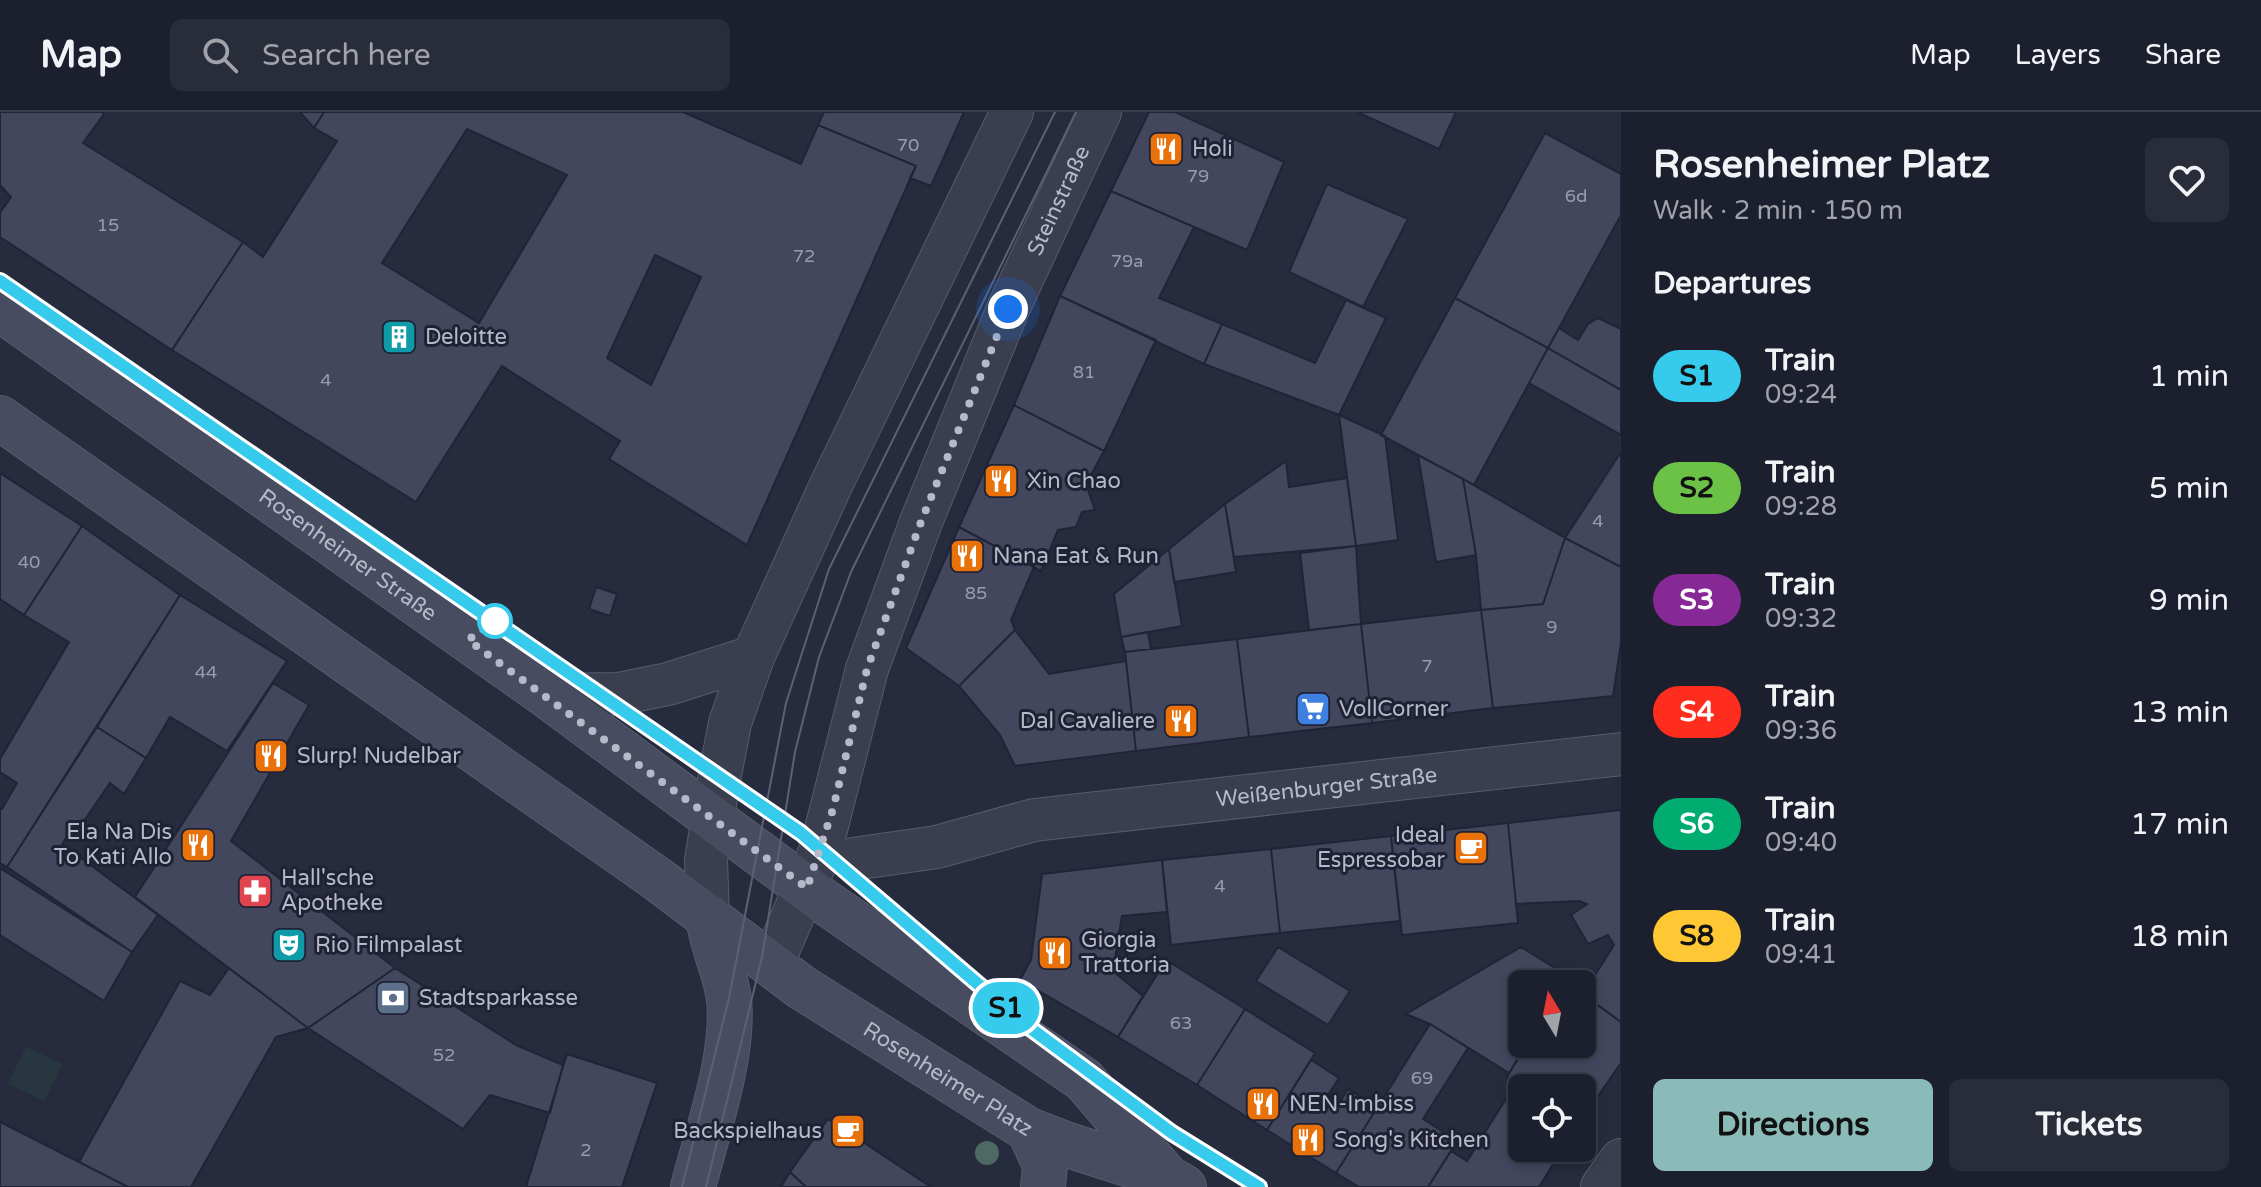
<!DOCTYPE html>
<html lang="en">
<head>
<meta charset="utf-8">
<style>
  body { margin:0; font-family:"Varela Round",sans-serif; background:#292d3a; color:#f1f3f6; height:100vh; display:flex; flex-direction:column; font-size:30px; white-space:nowrap }
  * { box-sizing:border-box; margin:0 }
  p { font-size:26px; color:#a0a3aa }
  .icon { flex:none; width:44px; height:44px; fill:none; stroke:currentColor; stroke-width:2; stroke-linecap:round; stroke-linejoin:round }
  .map { position:relative; flex:1; overflow:hidden }
  .drawer { display:flex; flex-direction:column; background:#1c202e; width:640px }
  .drawer>* { flex:none }
  .badge { padding:0 16px; border-radius:26px; font-size:28px; line-height:52px }
  .needle { width:52px; rotate:350deg }
  .tools { position:absolute; left:1508px; top:858px; display:grid; gap:16px }
  .tools a { display:grid; place-items:center; width:88px; height:88px; border-radius:12px; background:#1c202e; box-shadow:0 4px 12px #0003,0 0 0 2px #3a3e4a; font-size:40px }
  .you { position:absolute; width:40px; height:40px; margin:-20px; border:6px solid #fff; border-radius:50%; background:#1a73e8; box-shadow:0 0 0 12px #1a73e833 }
  .map>.badge { position:absolute; translate:-50% -50%; box-shadow:0 0 0 4px #fff }
  h2 { padding:0 32px; font-size:30px; line-height:72px }
  .round { display:grid; place-items:center; flex:none; width:84px; height:84px; border-radius:12px; background:#292d3a }
  .summary { display:flex; align-items:center; justify-content:space-between; height:136px; padding:0 32px }
  h1 { font-size:38px; font-weight:700; line-height:60px }
  .action { display:flex; gap:16px; margin-top:auto; padding:16px 32px }
  .action a { flex:1; height:92px; border-radius:12px; background:#8bbbb9; color:#111; font-size:32px; font-weight:700; line-height:92px; text-align:center }
  .action a+a { background:#292d3a; color:#f1f3f6 }
  ul { padding:0; list-style:none }
  li { display:flex; align-items:center; gap:24px; height:112px; padding:0 32px }
  li div { flex:1 }
  li b { display:block; font-size:30px }
  li em { font-style:normal }
  li .badge { min-width:88px; font-weight:700; text-align:center }
  header { display:flex; align-items:center; gap:48px; box-sizing:border-box; height:112px; padding:0 40px; background:#1c202e; border-bottom:2px solid #3a3e4a }
  header strong { font-size:38px }
  nav { display:flex; gap:44px; margin-inline-start:auto; font-size:28px }
  .search { width:560px; height:72px; background:#292d3a; display:flex; align-items:center; gap:20px; box-sizing:border-box; padding:0 28px; border-radius:12px; color:#a0a3aa; font-size:30px }
  main { display:flex; flex:1; min-height:0 }
  .map>svg:first-child { display:block }
  .green { fill:#28373f }
  .building { fill:#42475e; stroke:#212436; stroke-width:2; fill-rule:evenodd }
  .lines { fill:none; stroke-linecap:round; stroke-linejoin:round }
  .street-casing { stroke:#585b6c; stroke-width:44 }
  .secondary-casing { stroke:#585b6c; stroke-width:46 }
  .street { stroke:#3a3e4e; stroke-width:42 }
  .secondary { stroke:#484c61; stroke-width:44 }
  .tram { stroke:#5c6075; stroke-width:2 }
  .tree { fill:#4e6864 }
  .line-casing { stroke:#fff; stroke-width:18 }
  .line { stroke:#36caec; stroke-width:12 }
  .walk { stroke:#b6b9c9; stroke-width:8; stroke-dasharray:0 14.4 }
  .stop-dot { fill:#fff; stroke:#36caec; stroke-width:4 }
  .labels { text-anchor:middle; dominant-baseline:central; stroke-width:6; stroke-linejoin:round; paint-order:stroke }
  .number-label { font-size:18px; fill:#999cae }
  .poi-label { font-size:22px; fill:#b6b9c9; stroke:#1f2234; text-anchor:start }
  .street-label { font-size:22px; fill:#b6b9c9; stroke:#1f2234 }
</style>
</head>
<body>
<header>
<strong>Map</strong>
<div class="search"><svg class="icon" aria-label="search" viewBox="0 0 24 24"><circle cx="10" cy="10" r="6"/><path d="M15 15l6 6"/></svg>Search here</div>
<nav><a>Map</a><a>Layers</a><a>Share</a></nav>
</header>
<main>
<div class="map">
<svg width="1621" height="1075" viewBox="0 0 1621 1075">
  <rect width="100%" height="100%" fill="#262b3e"/>
  <path class="green" d="M26 935 62 952 45 989 8 972Z"/>
  <path class="building" d="M0 0H102L104 2 83 31 243 130 172 238 0 125V101L11 85 0 73Z
    M300 0H324L314 16Z
    M324 0H683L801 52 818 13 916 54 747 433 609 347 620 329 502 254 416 390 172 238 243 130 263 145 337 29 314 16ZM467 17 567 63 479 211 382 151ZM655 143 701 165 651 273 607 246Z
    M824 0H964L931 74 910 66 916 54 818 13Z
    M1149 0H1175L1284 50 1247 138 1111 79Z
    M1357 0H1456L1439 37Z
    M1545 21 1621 62V103L1548 236 1455 186Z
    M1327 72 1408 107 1363 195 1289 160Z
    M1111 79 1194 115 1159 186 1222 212 1204 252 1060 184Z
    M1060 184 1156 228 1104 339 1014 293Z
    M1455 186 1548 236 1474 373 1381 323Z
    M1346 188 1386 206 1339 303 1204 252 1222 212 1315 251Z
    M1598 206 1621 217V278L1548 236 1559 216 1578 228 1588 212Z
    M1548 236 1621 278V323L1529 271Z
    M1014 293 1104 339 1086 372 1095 398 1082 400 1076 415 1058 418 1041 459 959 415Z
    M1339 303 1385 324 1398 428 1356 434Z
    M1621 340V455L1565 426Z
    M1418 343 1463 367 1476 443 1436 450Z
    M1286 349 1289 375 1347 366 1356 434 1234 445 1225 392Z
    M0 361 82 414 24 503 0 487Z
    M1463 367 1565 426 1543 492 1481 498 1476 443Z
    M1225 392 1236 460 1174 470 1169 437Z
    M82 414 180 483 7 755 0 751V696L2 697 17 671 0 660V647L69 530 24 503Z
    M959 415 1034 455 1011 508 1015 518 959 574 906 536Z
    M1565 426 1621 455V531L1613 584 1493 596 1481 498 1543 492Z
    M1356 434 1361 512 1309 518 1300 441Z
    M1169 437 1182 514 1121 525 1114 482Z
    M596 475 617 482 610 504 589 497Z
    M180 483 287 549 227 639 170 605 146 646 97 615Z
    M1481 498 1493 596 1372 611 1361 512Z
    M1361 512 1372 611 1249 625 1237 527Z
    M1015 518 1049 562 1126 549 1136 639 1015 654 1000 623 959 574Z
    M1148 520 1151 537 1125 540 1121 525Z
    M1237 527 1249 625 1136 639 1125 540Z
    M273 571 309 593 231 729 395 856 308 916 135 785Z
    M97 615 146 646 124 682 110 671 71 728 67 724 57 741 69 751 81 746 158 803 132 840 7 755Z
    M1621 698V910L1583 882 1614 833 1608 823 1588 832 1571 803 1587 792 1579 789 1516 792 1508 711Z
    M1508 711 1518 811 1402 823 1391 724Z
    M1391 724 1400 809 1280 821 1271 737Z
    M1271 737 1280 821 1171 833 1162 748Z
    M1162 748 1167 800 1122 804 1113 859 1143 884 1118 925 1020 868 1031 848 1042 762Z
    M0 756 132 840 104 889 0 823Z
    M1278 835 1350 879 1328 913 1256 869Z
    M1521 835 1576 869 1565 872H1522V932H1527L1509 961 1430 912 1406 902Z
    M1166 848 1245 897 1197 973 1118 925Z
    M229 856 308 916 276 925 191 1075H128L79 1050 180 869 210 883Z
    M395 856 516 933 563 953 550 1001 490 983 463 1017 308 916Z
    M1582 882 1621 910V951L1582 1007V976H1524L1507 965 1527 932H1582Z
    M1245 897 1315 941 1267 1018 1197 973Z
    M1430 912 1468 936 1423 1007 1457 1029 1428 1075H1359L1336 1061Z
    M567 942 657 971 622 1075H526Z
    M1311 948 1339 966 1328 983 1340 990 1348 977 1377 996 1336 1061 1267 1018Z
    M1516 971 1524 976H1522V1036H1563L1539 1075H1428L1451 1039 1467 1049Z
    M828 1007 931 1075H806L790 1060Z
    M0 1010 79 1050 128 1075H0Z
    M790 1060 806 1075H781Z"/>
  <g class="lines">
    <g class="street-casing">
      <g id="street">
        <path d="M546 583 618 582 668 572 753 545"/>
        <path id="s1" d="M853 747 937 735 1034 708 1621 642"/>
        <path d="M708 804 706 748 719 668 730 611 753 545 831 373 1012 0"/>
        <path id="s2" d="M772 853 821 737 867 557 921 410 1008 197 1100 0"/>
        <path d="M1602 1075 1621 1048"/>
      </g>
    </g>
    <g class="secondary-casing">
      <g id="secondary">
        <path id="s3" d="M0 197 546 583 825 790 1084 968 1167 1065 1184 1075"/>
        <path id="s4" d="M0 306 656 766 801 875 1029 1018 1065 1032 1167 1065"/>
        <path d="M1029 1018 1045 1053 1043 1075"/>
        <path d="M693 1075C707 1021 735 942 729 888 726 860 711 833 708 804"/>
      </g>
    </g>
    <use href="#street" class="street"/>
    <use href="#secondary" class="secondary"/>
    <path class="tram" d="M682 1075 729 886 786 591 829 457 1055 0
      M706 1075 762 845 795 640 819 545 851 460 1076 0"/>
  </g>
  <circle class="tree" cx="987" cy="1041" r="12"/>
  <g class="lines">
    <g class="line-casing">
      <path id="line" d="M0 169 801 721 1026 913 1172 1021 1259 1075"/>
    </g>
    <use href="#line" class="line"/>
    <path class="walk" d="M495 509 468 528 807 776 833 697 867 557 921 410 1008 197"/>
  </g>
  <defs>
    <g id="restaurant-square" transform="scale(1.8)"><rect x="-9" y="-9" width="18" height="18" rx="4" fill="#e8710a" stroke="#1f2234"/><path d="M-5-6h1v4h1v-4h1v4h1v-4h1v5L-1.5 .5V6h-2V.5L-5-1ZM5-6V6H3V1.5H1.5Q1.5-4 5-6Z" fill="#fff"/></g>
    <g id="building-square" transform="scale(1.8)"><rect x="-9" y="-9" width="18" height="18" rx="4" fill="#0f9aa8" stroke="#1f2234"/><path d="M-4-6H4V6H1V3H-1V6H-4ZM-2.5-4.3h1.7v1.8h-1.7ZM.8-4.3h1.7v1.8H.8ZM-2.5-1h1.7V.8h-1.7ZM.8-1h1.7V.8H.8Z" fill="#fff"/></g>
    <g id="supermarket-square" transform="scale(1.8)"><rect x="-9" y="-9" width="18" height="18" rx="4" fill="#3f7fe0" stroke="#1f2234"/><path d="M-6-5.5h2.5l.6 2H6L4.5 2H-2.5L-4.4-4H-6ZM-1.5 3.2a1.3 1.3 0 1 0 .1 0ZM3 3.2a1.3 1.3 0 1 0 .1 0Z" fill="#fff"/></g>
    <g id="cafe-square" transform="scale(1.8)"><rect x="-9" y="-9" width="18" height="18" rx="4" fill="#e8710a" stroke="#1f2234"/><path d="M-5.5-4.5H6V0H3Q3 3.5 0 3.5H-2.5Q-5.5 3.5-5.5 0ZM3-3.2v2h1.7v-2ZM-6 4.5H4V6H-6Z" fill="#fff"/></g>
    <g id="pharmacy-square" transform="scale(1.8)"><rect x="-9" y="-9" width="18" height="18" rx="4" fill="#e0444e" stroke="#1f2234"/><path d="M-2-6h4v4h4v4h-4v4h-4v-4h-4v-4h4Z" fill="#fff"/></g>
    <g id="theatre-square" transform="scale(1.8)"><rect x="-9" y="-9" width="18" height="18" rx="4" fill="#0f9aa8" stroke="#1f2234"/><path d="M-5-5.5Q0-4 5-5.5V0Q5 5 0 6Q-5 5-5 0ZM-3.3-2.5H-1v1.5H-3.3ZM1-2.5H3.3v1.5H1ZM-2.8 1Q0 5.5 2.8 1Z" fill="#fff"/></g>
    <g id="bank-square" transform="scale(1.8)"><rect x="-9" y="-9" width="18" height="18" rx="4" fill="#5c6f8a" stroke="#1f2234"/><path d="M-6-4H6V4H-6ZM0-2.3a2.3 2.3 0 1 0 0 4.6a2.3 2.3 0 1 0 0-4.6Z" fill="#fff"/></g>
  </defs>
  <g fill-rule="evenodd">
    <use href="#restaurant-square" x="1166" y="37"/>
    <use href="#building-square" x="399" y="225"/>
    <use href="#restaurant-square" x="1001" y="369"/>
    <use href="#restaurant-square" x="967" y="444"/>
    <use href="#supermarket-square" x="1313" y="597"/>
    <use href="#restaurant-square" x="1181" y="609"/>
    <use href="#restaurant-square" x="271" y="644"/>
    <use href="#restaurant-square" x="198" y="733"/>
    <use href="#cafe-square" x="1471" y="736"/>
    <use href="#pharmacy-square" x="255" y="779"/>
    <use href="#theatre-square" x="289" y="833"/>
    <use href="#restaurant-square" x="1055" y="841"/>
    <use href="#bank-square" x="393" y="886"/>
    <use href="#restaurant-square" x="1263" y="992"/>
    <use href="#cafe-square" x="848" y="1019"/>
    <use href="#restaurant-square" x="1308" y="1028"/>
  </g>
  <circle class="stop-dot" cx="495" cy="509" r="16"/>
  <g class="labels">
    <g class="number-label">
      <text x="908" y="33">70</text>
      <text x="1198" y="64">79</text>
      <text x="1576" y="84">6d</text>
      <text x="108" y="113">15</text>
      <text x="804" y="144">72</text>
      <text x="1127" y="149">79a</text>
      <text x="1084" y="260">81</text>
      <text x="326" y="268">4</text>
      <text x="1598" y="409">4</text>
      <text x="29" y="450">40</text>
      <text x="976" y="481">85</text>
      <text x="1552" y="515">9</text>
      <text x="1427" y="554">7</text>
      <text x="206" y="560">44</text>
      <text x="1220" y="774">4</text>
      <text x="1181" y="911">63</text>
      <text x="444" y="943">52</text>
      <text x="1422" y="966">69</text>
      <text x="586" y="1038">2</text>
    </g>
    <g class="poi-label">
      <text x="1192" y="37">Holi</text>
      <text x="425" y="225">Deloitte</text>
      <text x="1027" y="369">Xin Chao</text>
      <text x="993" y="444">Nana Eat &amp; Run</text>
      <text x="1339" y="597">VollCorner</text>
      <text x="1155" y="609" text-anchor="end">Dal Cavaliere</text>
      <text x="297" y="644">Slurp! Nudelbar</text>
      <text x="172" y="720" text-anchor="end">Ela Na Dis<tspan x="172" dy="25">To Kati Allo</tspan></text>
      <text x="1445" y="723" text-anchor="end">Ideal<tspan x="1445" dy="25">Espressobar</tspan></text>
      <text x="281" y="766">Hall'sche<tspan x="281" dy="25">Apotheke</tspan></text>
      <text x="1081" y="828">Giorgia<tspan x="1081" dy="25">Trattoria</tspan></text>
      <text x="315" y="833">Rio Filmpalast</text>
      <text x="419" y="886">Stadtsparkasse</text>
      <text x="1289" y="992">NEN-Imbiss</text>
      <text x="822" y="1019" text-anchor="end">Backspielhaus</text>
      <text x="1334" y="1028">Song's Kitchen</text>
    </g>
    <g class="street-label">
      <text stroke="none"><textPath href="#s2" startOffset="818">Steinstraße</textPath></text>
      <text stroke="none"><textPath href="#s3" startOffset="426">Rosenheimer Straße</textPath></text>
      <text stroke="none"><textPath href="#s1" startOffset="480">Weißenburger Straße</textPath></text>
      <text stroke="none"><textPath href="#s4" startOffset="1156">Rosenheimer Platz</textPath></text>
    </g>
  </g>
</svg>
<div class="tools">
<a><svg class="needle" viewBox="-14 -14 28 28"><path d="M0-13l5 13h-10z" fill="#e53935"/><path d="M0 13l5-13h-10z" fill="#a0a3aa"/></svg></a>
<a><svg class="icon" aria-label="locate" viewBox="0 0 24 24"><circle cx="12" cy="12" r="6"/><path d="M12 2v4M12 18v4M2 12h4M18 12h4"/></svg></a>
</div>
<div class="you" style="left:1008px;top:197px"></div>
<b class="badge" style="left:1006px;top:896px;background:#36caec;color:#111">S1</b>
</div>
<section class="drawer">
<div class="summary"><div><h1>Rosenheimer Platz</h1><p>Walk · 2 min · 150 m</p></div><a class="round"><svg class="icon" aria-label="heart" viewBox="0 0 24 24"><path d="M12 20l-8-8c-3-5 5-10 8-4 3-6 11-1 8 4z"/></svg></a></div>
<h2>Departures</h2>
<ul>
<li><span class="badge" style="background:#36caec;color:#111">S1</span><div><b>Train</b><p>09:24</p></div><em>1 min</em></li>
<li><span class="badge" style="background:#6cc247;color:#111">S2</span><div><b>Train</b><p>09:28</p></div><em>5 min</em></li>
<li><span class="badge" style="background:#862996;color:#fff">S3</span><div><b>Train</b><p>09:32</p></div><em>9 min</em></li>
<li><span class="badge" style="background:#ff2d1d;color:#fff">S4</span><div><b>Train</b><p>09:36</p></div><em>13 min</em></li>
<li><span class="badge" style="background:#00ac6f;color:#fff">S6</span><div><b>Train</b><p>09:40</p></div><em>17 min</em></li>
<li><span class="badge" style="background:#ffc734;color:#111">S8</span><div><b>Train</b><p>09:41</p></div><em>18 min</em></li>
</ul>
<div class="action"><a>Directions</a><a>Tickets</a></div>
</section>
</main>
</body>
</html>
